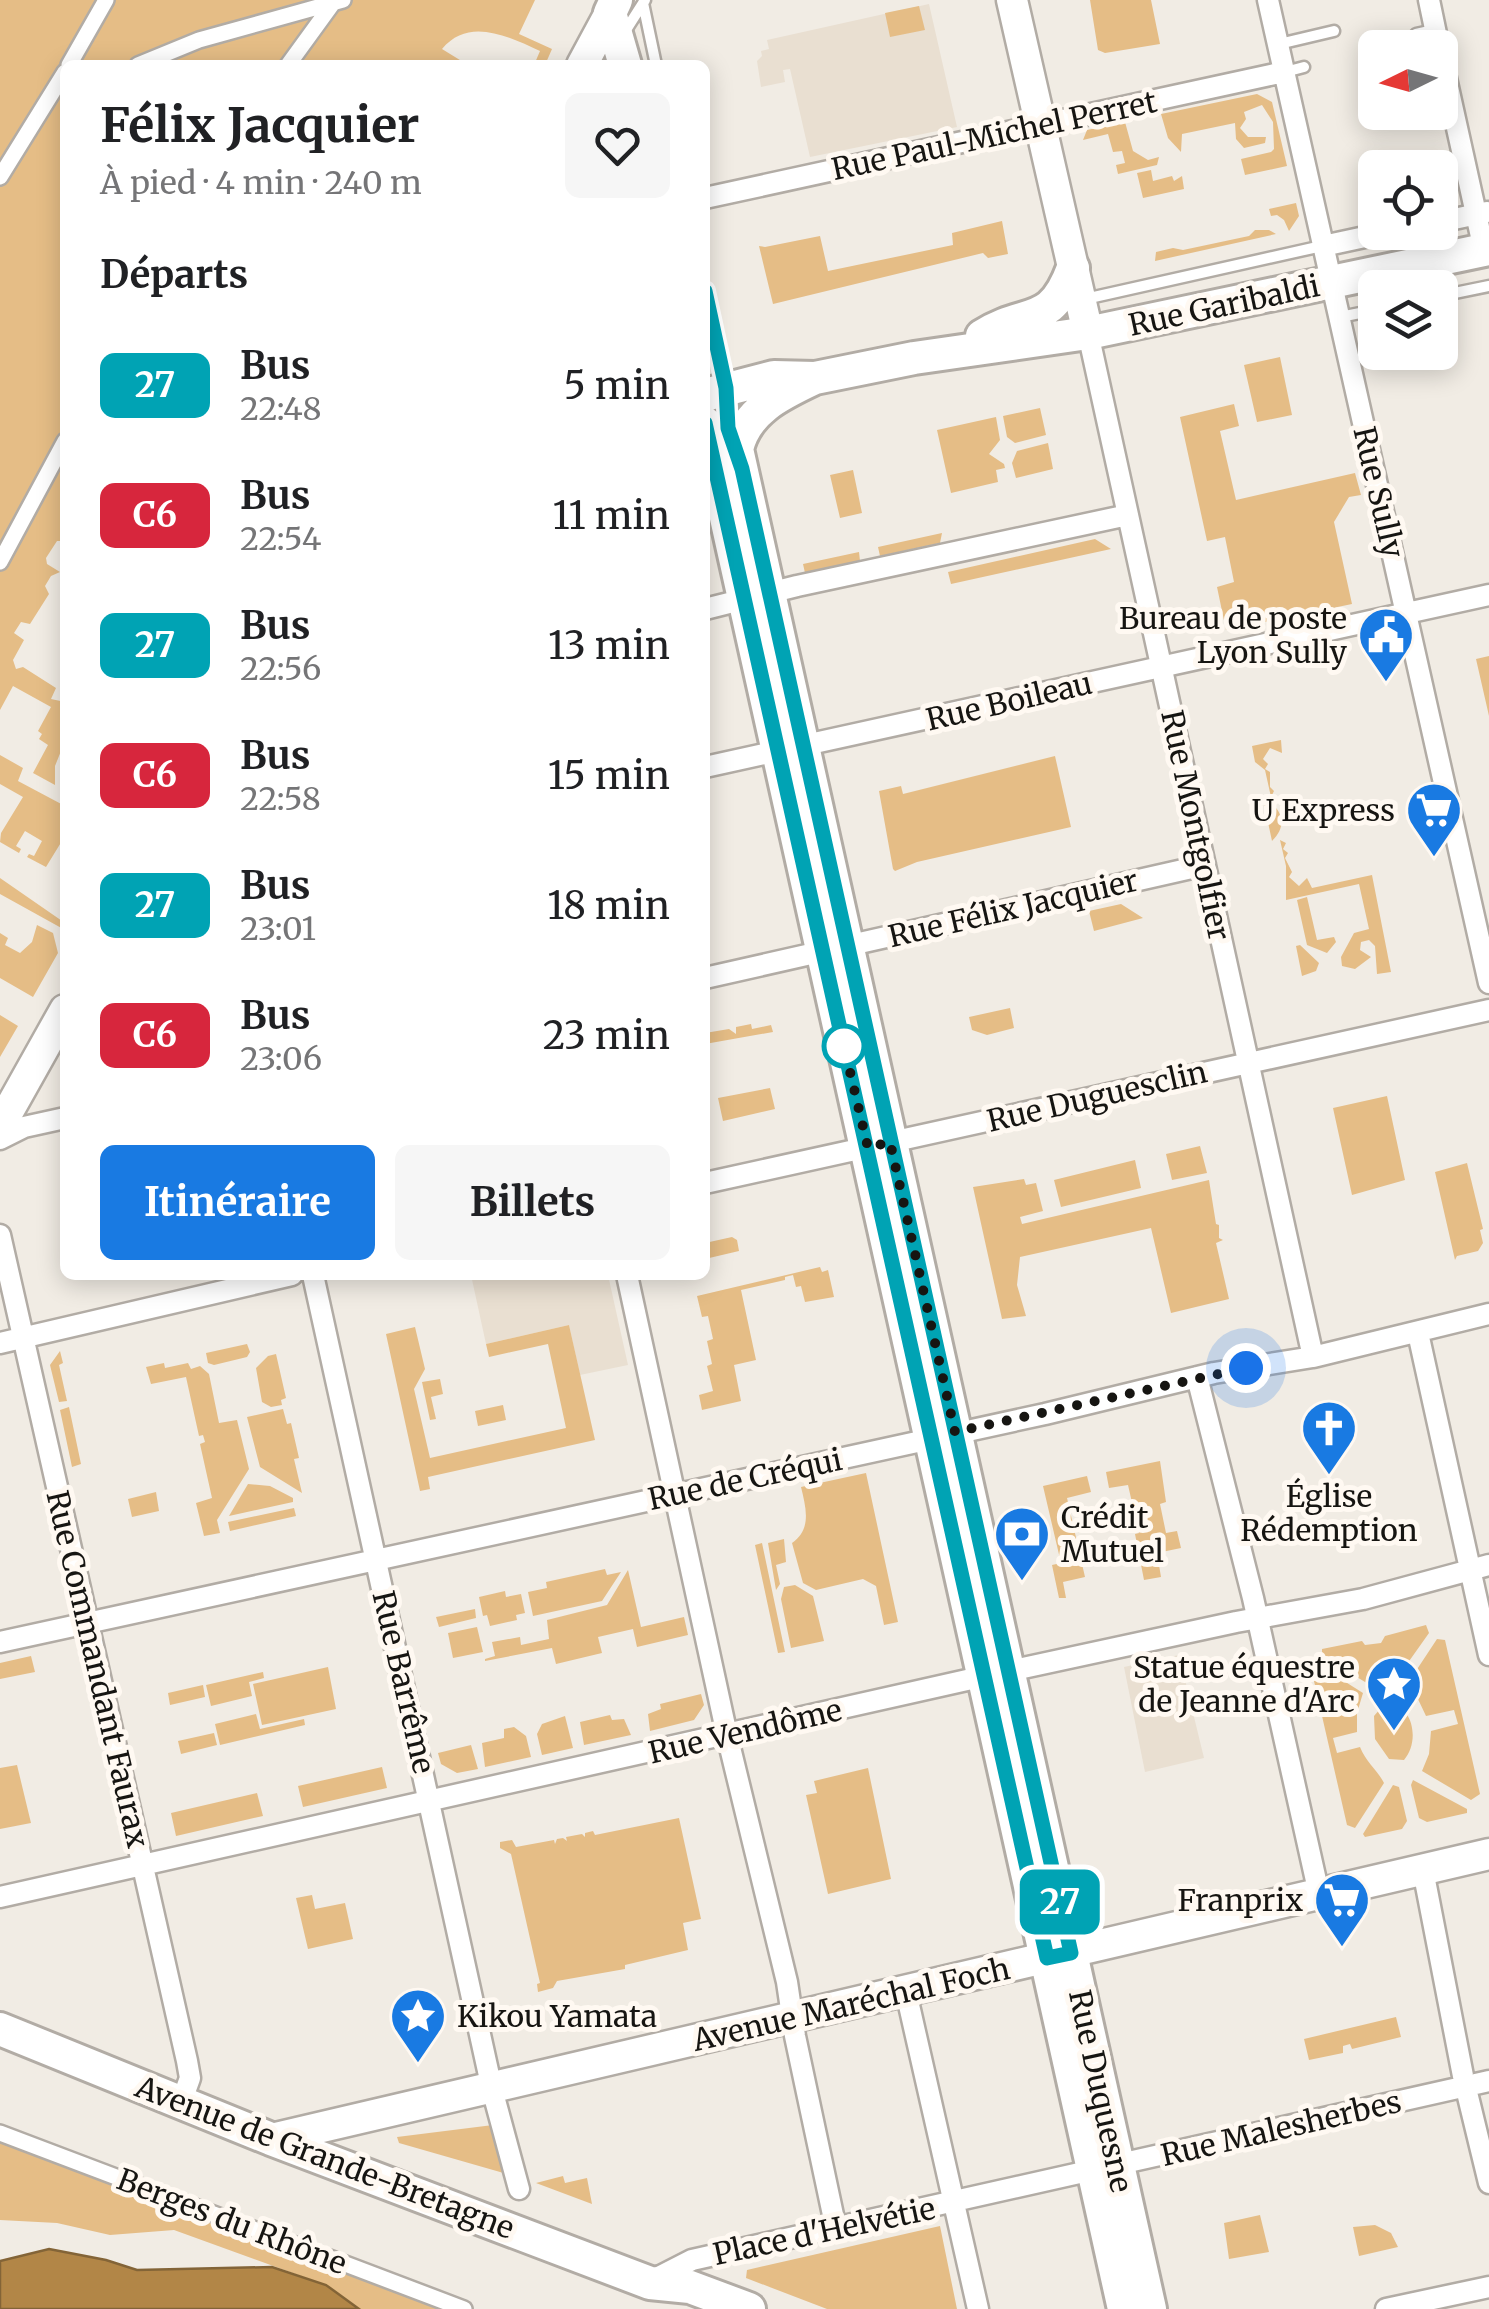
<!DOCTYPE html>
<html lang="fr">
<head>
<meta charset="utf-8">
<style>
  body { margin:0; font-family:Merriweather,serif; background:#f6f6f6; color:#202124; height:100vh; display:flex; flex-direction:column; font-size:38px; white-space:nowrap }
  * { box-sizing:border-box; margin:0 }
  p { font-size:32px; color:#757577 }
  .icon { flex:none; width:55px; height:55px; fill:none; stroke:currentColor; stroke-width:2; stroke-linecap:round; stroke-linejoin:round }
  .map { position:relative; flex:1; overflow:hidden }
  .side { position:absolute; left:60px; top:60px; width:650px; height:1220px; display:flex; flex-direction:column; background:#fff; border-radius:15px; box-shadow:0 5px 25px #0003 }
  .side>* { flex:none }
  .badge { padding:0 20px; border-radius:15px; font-size:35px; line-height:65px }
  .needle { width:65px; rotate:265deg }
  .fabs { position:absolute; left:1358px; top:30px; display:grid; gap:20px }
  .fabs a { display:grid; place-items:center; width:100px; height:100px; border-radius:15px; background:#fff; box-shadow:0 5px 25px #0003; font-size:50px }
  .you { position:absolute; width:50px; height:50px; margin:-25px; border:8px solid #fff; border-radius:50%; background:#1a73e8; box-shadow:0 0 0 15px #1a73e833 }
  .map>.badge { position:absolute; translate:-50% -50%; box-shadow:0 0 0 5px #fff }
  h2 { padding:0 40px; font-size:38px; line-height:90px }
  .round { display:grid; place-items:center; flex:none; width:105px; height:105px; border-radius:15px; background:#f6f6f6 }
  .head { display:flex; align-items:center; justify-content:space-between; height:170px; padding:0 40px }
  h1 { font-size:48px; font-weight:700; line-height:75px }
  .action { display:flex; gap:20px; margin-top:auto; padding:20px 40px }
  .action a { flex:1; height:115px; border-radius:15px; background:#197ae2; color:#fff; font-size:40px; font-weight:700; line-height:115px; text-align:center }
  .action a+a { background:#f6f6f6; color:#202124 }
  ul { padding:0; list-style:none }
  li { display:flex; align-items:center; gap:30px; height:130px; padding:0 40px }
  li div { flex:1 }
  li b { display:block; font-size:38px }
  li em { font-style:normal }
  li .badge { min-width:110px; font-weight:700; text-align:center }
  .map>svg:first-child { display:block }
  .built { fill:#e9dfd1 }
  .green { fill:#e5bd86 }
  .water { fill:#b28647; stroke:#836437; stroke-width:2.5 }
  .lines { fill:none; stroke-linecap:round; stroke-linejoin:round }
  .service-casing { stroke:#b2aca5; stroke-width:15 }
  .pedestrian-casing { stroke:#b2aca5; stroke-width:20 }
  .minor-casing { stroke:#b2aca5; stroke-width:25 }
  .secondary-casing { stroke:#b2aca5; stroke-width:35 }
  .primary-casing { stroke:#b2aca5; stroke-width:38 }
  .service { stroke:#fff; stroke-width:10 }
  .pedestrian { stroke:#fff; stroke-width:15 }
  .minor { stroke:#fff; stroke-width:20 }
  .secondary { stroke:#fff; stroke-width:30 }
  .primary { stroke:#fff; stroke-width:32 }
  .line-casing { stroke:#fff; stroke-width:22 }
  .line { stroke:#00a3b4; stroke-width:15 }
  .walk { stroke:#161512; stroke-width:10; stroke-dasharray:0 18 }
  .stop-dot { fill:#fff; stroke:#00a3b4; stroke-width:5 }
  .labels { text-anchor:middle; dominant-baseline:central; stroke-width:10; stroke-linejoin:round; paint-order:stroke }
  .street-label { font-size:30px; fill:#161512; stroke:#fff9f2 }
  .poi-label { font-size:30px; fill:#161512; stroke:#fff9f2; text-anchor:end }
</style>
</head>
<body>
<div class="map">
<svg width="1489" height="2309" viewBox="0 0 1489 2309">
  <rect width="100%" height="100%" fill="#f1ece4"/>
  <path class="built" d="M929 4 957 127 810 157 790 69 783 70 785 82 761 87 757 61 762 56 761 51 769 49 767 40Z
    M471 1275H608L628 1365 580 1375 569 1325 486 1344Z
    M1179 1655 1204 1758 1145 1772 1124 1667Z"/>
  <path class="green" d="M0 0H535L519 34 552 49 545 65H534L540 51C509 37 469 16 442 49L468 65H65V541H57L46 558 47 564 60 572 51 576 45 586 49 594 30 624 21 622 14 633 24 640 13 660 16 669 23 667 56 688 51 699 65 702V741L55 766V785L33 773 48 745 39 739 42 734 38 731 51 707 13 686 0 710Z
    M1090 0H1151L1160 44 1105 53 1098 50Z
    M919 6 925 30 890 37 885 13Z
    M1257 94 1272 102 1287 166 1245 175 1241 159 1271 152 1274 149 1273 122 1262 105 1244 112 1246 119 1240 128 1248 137H1266L1265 143 1244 148 1236 139 1235 123 1182 134 1181 152 1168 138 1161 114Z
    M1125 122 1133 151 1148 160 1159 157 1157 165 1118 174 1116 165 1125 163 1122 151 1113 152 1108 134 1083 140 1087 130Z
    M1151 170 1153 181 1172 176 1174 181 1182 176 1184 189 1143 198 1137 173Z
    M1296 203 1299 216 1289 231 1284 220 1277 215 1271 216 1269 209Z
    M1002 221 1008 254 988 258 983 253 773 304 759 246 765 247 820 236 828 271 953 245 952 233Z
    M1255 230H1269L1276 234 1155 261 1156 252 1173 248 1183 250 1249 236Z
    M1280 357 1292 415 1257 422 1244 365Z
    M1234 404 1239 426 1220 431 1236 500 1355 473 1361 495 1349 497 1334 522 1352 604 1226 630 1217 587 1234 582 1225 537 1207 541 1180 417Z
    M1040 408 1046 435 1015 443 1007 437 1003 416Z
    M996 417 1000 440 989 454 1004 464 1005 468 996 470 998 482 951 493 937 430Z
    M1048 443 1053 469 1016 478 1012 463 1017 451Z
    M853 470 862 513 840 518 830 475Z
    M942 533 940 543 880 556 878 547Z
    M1095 539 1111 549 951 584 948 572Z
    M859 552 860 561 805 573 803 564Z
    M1489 656V716L1476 659Z
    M1281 740 1282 753 1270 748 1263 759 1268 764 1265 769 1270 772V787L1274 791 1271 797 1265 770 1255 762 1252 746Z
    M0 755 23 768 18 781 65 806V836L46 867 27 857 29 854 34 856 42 841 25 831 16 846 21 849 19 853 0 842 1 833 23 797 0 784Z
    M1055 756 1071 827 917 862 895 871 893 869 879 791 901 786 903 794Z
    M1263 799C1283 807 1288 826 1272 841Z
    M1280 840 1286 843 1283 849 1288 853 1285 858 1292 872 1289 877 1299 886 1307 878 1312 888 1372 875 1391 972 1377 974 1375 946 1369 940 1361 942 1360 950 1371 957 1355 969 1342 966 1341 957 1354 933 1369 929 1359 884 1286 900V866Z
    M0 878 65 923V930L0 894Z
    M1307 897 1317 940 1334 937 1336 942 1327 953 1307 945 1297 900Z
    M1121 904 1143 918 1094 931 1089 911Z
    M37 925 53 933 58 953 33 997 0 978V933L8 938 5 945 20 953 32 942Z
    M1300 945 1319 963 1316 971 1302 976 1296 946Z
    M1010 1008 1014 1028 987 1035 972 1030 969 1017Z
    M0 1015 18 1026 0 1057Z
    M751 1024 752 1029 771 1025 773 1032 705 1044V1033L729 1029 736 1034V1027Z
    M770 1088 775 1109 723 1121 718 1098Z
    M1387 1096 1405 1180 1352 1195 1333 1108Z
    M1200 1146 1207 1173 1172 1180 1166 1154Z
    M1135 1160 1141 1188 1061 1207 1054 1180Z
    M1467 1163 1483 1229 1480 1230 1483 1243 1478 1251 1457 1256 1455 1260 1435 1172Z
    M1024 1179 1026 1185 1036 1183 1043 1211 1020 1217 1022 1224 1209 1180 1216 1224 1219 1225V1238L1223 1240 1216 1243 1229 1299 1171 1313 1151 1228 1020 1257 1017 1285 1026 1316 1002 1319 973 1187Z
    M732 1237 737 1240 739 1251 705 1259V1243Z
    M820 1267 822 1272 828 1270 834 1297 805 1302 801 1286 796 1287 793 1275 785 1277V1280L741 1290 756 1360 734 1365 741 1401 702 1410 699 1395 713 1391 707 1366 712 1364 707 1341 713 1339 708 1316 702 1317 697 1296Z
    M569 1325 595 1440 428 1477 430 1489 420 1491 386 1334 415 1327 425 1369 414 1389 430 1458 566 1428 548 1344 489 1357 486 1344Z
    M247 1344 250 1352 247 1357 214 1365 208 1363 206 1353Z
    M60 1351 63 1363 59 1365 67 1401 59 1402 50 1365Z
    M276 1354 286 1398 281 1400 282 1405 271 1407 262 1402 256 1368 268 1356Z
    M164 1363 165 1368 188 1363 191 1369 200 1366 209 1374 219 1423 237 1420 249 1469 217 1520 220 1533 204 1536 196 1503 212 1498 200 1444 205 1442 203 1435 199 1436 186 1377 151 1384 146 1367Z
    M440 1379 443 1394 431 1397 436 1419 430 1420 422 1382Z
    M503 1405 506 1420 478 1426 475 1411Z
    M69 1407 81 1464 72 1467 60 1410Z
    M283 1409 287 1424 291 1423 299 1458 294 1459 302 1493 260 1467 247 1417Z
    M1160 1461 1166 1502 1160 1504 1166 1533 1177 1531 1181 1548 1157 1553 1161 1577 1144 1580 1135 1534 1139 1533 1128 1485 1109 1488 1106 1472Z
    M866 1473 898 1622 884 1625 876 1586 863 1579 816 1590 803 1583 792 1543C812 1529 806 1508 801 1487Z
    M1087 1476 1091 1492 1067 1498 1085 1577 1063 1582 1066 1598H1059L1052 1565 1061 1563 1043 1486Z
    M248 1484 270 1486 293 1498V1502L229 1516Z
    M156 1492 159 1511 132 1517 128 1499Z
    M294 1508 296 1516 230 1531 228 1522Z
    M784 1539 786 1562 776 1565 780 1584 776 1590 768 1543Z
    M762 1543 785 1652 778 1653 755 1545Z
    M605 1569 607 1575 621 1572 602 1601 533 1616 528 1592 547 1588 546 1582Z
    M628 1570 641 1627 684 1617 688 1635 637 1647 633 1629 598 1637 602 1653 556 1664 552 1648 485 1661V1659L495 1656 492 1642 520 1637 521 1645 549 1639 547 1620 607 1605Z
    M795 1585 813 1596 824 1641 791 1648 781 1599 784 1587Z
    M505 1591 506 1597 521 1594 525 1613 516 1615 517 1620 490 1626 487 1615 483 1616 479 1597Z
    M475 1609 476 1618 439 1627 436 1617Z
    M1426 1625 1429 1633 1395 1681 1370 1685 1322 1656V1649L1362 1641 1365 1645 1381 1643 1385 1636Z
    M477 1627 483 1652 453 1658 448 1633Z
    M1437 1639 1445 1640 1480 1794 1471 1800 1422 1771 1429 1754 1431 1731 1458 1724 1454 1710 1426 1716 1417 1697 1406 1686Z
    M31 1656 35 1672 0 1679V1663Z
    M1317 1664 1363 1693 1357 1713V1732L1333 1738 1337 1753 1360 1747C1366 1762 1378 1771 1384 1783L1355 1828 1347 1825 1311 1668Z
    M328 1667 336 1709 262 1725 253 1684Z
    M263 1672 264 1678 249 1682 252 1696 211 1706 206 1685Z
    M203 1685 205 1697 170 1705 168 1693Z
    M701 1694 704 1705 694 1720 650 1731 648 1714 661 1709 660 1704Z
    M1386 1702C1414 1704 1420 1742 1404 1760L1389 1759 1375 1739 1374 1716Z
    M256 1714 260 1729 304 1719 305 1725 220 1745 215 1724Z
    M610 1715 612 1720 624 1719 631 1735 584 1745 580 1722Z
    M565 1716 573 1748 542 1755 537 1734 542 1724Z
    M514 1727 526 1736 531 1757 485 1767 482 1743 504 1738V1729Z
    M214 1733 217 1745 181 1754 178 1741Z
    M471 1745 478 1769 457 1773 441 1764 438 1753Z
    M17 1765 31 1823 0 1829V1768Z
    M382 1767 387 1788 303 1807 298 1786Z
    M868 1768 891 1879 828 1894 806 1795 817 1793 814 1781Z
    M1413 1780 1467 1809V1813L1427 1822 1419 1818 1411 1785Z
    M1393 1785 1399 1787 1407 1821 1402 1829 1365 1837 1363 1834Z
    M257 1793 263 1816 176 1836 171 1813Z
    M679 1818 701 1919 683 1923 688 1950 625 1965V1969L557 1981 553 1988 538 1992 537 1984 540 1983 511 1854 500 1848V1842L512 1840 516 1847 554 1840 555 1844 557 1839 563 1838 567 1841 566 1837 582 1834 585 1837V1833L593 1831 595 1835Z
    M312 1895 315 1909 345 1903 353 1939 308 1949 296 1898Z
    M1396 2017 1401 2037 1352 2049 1350 2044 1343 2046V2053L1309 2060 1304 2039Z
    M493 2125 507 2174 399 2143 397 2137Z
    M0 2133 464 2309H359L326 2285 174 2230 110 2235 57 2223 0 2220Z
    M563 2176 565 2183 587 2178 592 2204 536 2183Z
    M1260 2215 1269 2252 1229 2259 1224 2223Z
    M1375 2225 1391 2233 1398 2247 1359 2256 1353 2227Z
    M940 2226 957 2309H827L746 2278 747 2270Z"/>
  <path class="water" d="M49 2249 106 2260 137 2270 272 2267 326 2285 359 2309H0V2261Z"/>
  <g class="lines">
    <g class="service-casing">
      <path id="service" d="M643 3 656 65
        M624 33 645 0
        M1416 34 1434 30
        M1279 44 1334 31
        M1285 72 1304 67
        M705 292 732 438
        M1440 296 1489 286
        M1085 299 1322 246
        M1340 317 1375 310"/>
    </g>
    <g class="pedestrian-casing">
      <path id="pedestrian" d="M69 65 106 0
        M138 65 199 40 343 0
        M288 65 333 3
        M0 177 65 72
        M0 562 65 441
        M0 2133 464 2309"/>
    </g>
    <g class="minor-casing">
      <path id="minor" d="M1268 0 1489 983
        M1429 0 1439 48
        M1440 51 1484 250
        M705 198 1284 72
        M1440 222 1487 212
        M1323 246 1388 232
        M1088 333 1313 1357
        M705 609 797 586 1128 515
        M705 767 1489 595
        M705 978 1205 865
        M0 1139 24 1127 65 1118
        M705 1183 1489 1010
        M0 1235 187 2061 190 2078 181 2103
        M313 1275 492 2089 519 2189
        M627 1275 727 1735 787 1982 795 2036 836 2229
        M1418 1333 1489 1655
        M0 1343 292 1275
        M1197 1377 1253 1598 1319 1894
        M0 1642 1045 1414 1214 1373 1313 1357 1489 1314
        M1423 1870 1463 2076 1489 2183
        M0 1897 967 1680 1236 1622 1363 1599 1489 1565
        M906 1992 978 2309
        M651 2281 692 2260 1489 2081
        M1386 2309 1489 2287"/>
    </g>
    <g class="secondary-casing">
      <path id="secondary" d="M1012 0 1088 333
        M582 65 610 13
        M0 1126 65 1010
        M271 2139 1489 1854"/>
    </g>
    <g class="primary-casing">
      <path id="primary" d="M616 0 610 13 625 65
        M982 336C1027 307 1050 330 1073 268
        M815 378C781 394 746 410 737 449L1150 2309
        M705 395 774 377 815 378 914 358 1088 333 1489 249
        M705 423 1124 2309
        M0 2029 271 2139 650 2283 690 2287 749 2309"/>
    </g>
    <use href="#service" class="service"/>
    <use href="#pedestrian" class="pedestrian"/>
    <use href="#minor" class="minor"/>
    <use href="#secondary" class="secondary"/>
    <use href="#primary" class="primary"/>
  </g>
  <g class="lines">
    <g class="line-casing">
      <path id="line" d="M705 291 726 388 728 428 742 469 1071 1953 1047 1958 705 423"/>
    </g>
    <use href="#line" class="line"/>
    <path class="walk" d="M844 1046 843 1042 868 1148 890 1142 955 1432 1246 1368"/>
  </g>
  <defs>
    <g id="civic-pin" transform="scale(2.875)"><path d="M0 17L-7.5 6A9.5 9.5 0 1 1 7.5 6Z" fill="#197ae2" stroke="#fff9f2"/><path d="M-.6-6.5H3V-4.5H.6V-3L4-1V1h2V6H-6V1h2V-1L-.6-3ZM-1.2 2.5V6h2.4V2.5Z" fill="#fff"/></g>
    <g id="supermarket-pin" transform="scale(2.875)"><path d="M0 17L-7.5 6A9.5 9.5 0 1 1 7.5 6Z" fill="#197ae2" stroke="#fff9f2"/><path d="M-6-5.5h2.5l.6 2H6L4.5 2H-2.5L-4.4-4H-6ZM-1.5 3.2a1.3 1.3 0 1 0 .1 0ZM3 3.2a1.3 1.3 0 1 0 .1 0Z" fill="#fff"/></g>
    <g id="church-pin" transform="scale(2.875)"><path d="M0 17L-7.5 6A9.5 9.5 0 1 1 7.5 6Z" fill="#197ae2" stroke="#fff9f2"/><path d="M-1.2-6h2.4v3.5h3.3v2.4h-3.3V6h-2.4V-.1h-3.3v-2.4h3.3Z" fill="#fff"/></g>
    <g id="bank-pin" transform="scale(2.875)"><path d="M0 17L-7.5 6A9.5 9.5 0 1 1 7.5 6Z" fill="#197ae2" stroke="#fff9f2"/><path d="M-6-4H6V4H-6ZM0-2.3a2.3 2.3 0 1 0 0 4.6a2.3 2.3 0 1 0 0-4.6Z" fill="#fff"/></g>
    <g id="sight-pin" transform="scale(2.875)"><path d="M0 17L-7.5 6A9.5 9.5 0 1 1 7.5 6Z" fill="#197ae2" stroke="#fff9f2"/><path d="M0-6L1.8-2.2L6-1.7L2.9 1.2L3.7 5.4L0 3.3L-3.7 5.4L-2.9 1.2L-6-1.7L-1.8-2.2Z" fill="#fff"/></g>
  </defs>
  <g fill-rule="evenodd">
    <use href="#civic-pin" x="1386" y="635"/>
    <use href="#supermarket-pin" x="1434" y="810"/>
    <use href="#church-pin" x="1329" y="1428"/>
    <use href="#bank-pin" x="1022" y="1534"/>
    <use href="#sight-pin" x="1394" y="1684"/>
    <use href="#supermarket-pin" x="1342" y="1900"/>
    <use href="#sight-pin" x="418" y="2016"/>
  </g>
  <circle class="stop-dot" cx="844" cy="1046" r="20"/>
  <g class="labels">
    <g class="street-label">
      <text transform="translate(994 135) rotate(-12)">Rue Paul-Michel Perret</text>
      <text transform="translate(1224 305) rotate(-12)">Rue Garibaldi</text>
      <text transform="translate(1379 492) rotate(77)">Rue Sully</text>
      <text transform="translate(1009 701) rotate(-13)">Rue Boileau</text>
      <text transform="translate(1196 825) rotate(78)">Rue Montgolfier</text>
      <text transform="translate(1013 908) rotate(-13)">Rue Félix Jacquier</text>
      <text transform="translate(1097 1096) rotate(-13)">Rue Duguesclin</text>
      <text transform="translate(745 1479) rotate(-12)">Rue de Créqui</text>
      <text transform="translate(98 1669) rotate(77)">Rue Commandant Faurax</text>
      <text transform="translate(404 1682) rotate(77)">Rue Barrême</text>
      <text transform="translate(745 1731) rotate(-13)">Rue Vendôme</text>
      <text transform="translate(851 2004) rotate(-13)">Avenue Maréchal Foch</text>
      <text transform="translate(1101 2091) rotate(78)">Rue Duquesne</text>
      <text transform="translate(1281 2128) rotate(-13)">Rue Malesherbes</text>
      <text transform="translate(325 2157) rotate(21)">Avenue de Grande-Bretagne</text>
      <text transform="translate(232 2221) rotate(21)">Berges du Rhône</text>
      <text transform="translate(824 2231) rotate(-12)">Place d'Helvétie</text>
    </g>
    <g class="poi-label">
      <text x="1347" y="618">Bureau de poste<tspan x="1347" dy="34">Lyon Sully</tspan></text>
      <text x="1395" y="810">U Express</text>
      <text x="1329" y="1496" text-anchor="middle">Église<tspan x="1329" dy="34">Rédemption</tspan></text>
      <text x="1061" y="1517" text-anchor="start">Crédit<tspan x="1061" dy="34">Mutuel</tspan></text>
      <text x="1355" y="1667">Statue équestre<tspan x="1355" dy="34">de Jeanne d'Arc</tspan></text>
      <text x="1303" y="1900">Franprix</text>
      <text x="457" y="2016" text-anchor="start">Kikou Yamata</text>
    </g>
  </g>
</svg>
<div class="fabs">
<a><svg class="needle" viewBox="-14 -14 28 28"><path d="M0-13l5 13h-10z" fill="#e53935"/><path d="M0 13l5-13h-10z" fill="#757577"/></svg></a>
<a><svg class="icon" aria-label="locate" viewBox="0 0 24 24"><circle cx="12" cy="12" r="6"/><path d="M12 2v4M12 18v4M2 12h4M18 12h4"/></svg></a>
<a><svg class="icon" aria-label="layers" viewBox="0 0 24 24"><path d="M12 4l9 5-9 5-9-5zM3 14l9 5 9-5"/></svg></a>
</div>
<div class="you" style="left:1246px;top:1368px"></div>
<b class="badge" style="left:1060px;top:1902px;background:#00a3b4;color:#fff">27</b>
<section class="side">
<div class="head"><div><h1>Félix Jacquier</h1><p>À pied · 4 min · 240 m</p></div><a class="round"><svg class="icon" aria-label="heart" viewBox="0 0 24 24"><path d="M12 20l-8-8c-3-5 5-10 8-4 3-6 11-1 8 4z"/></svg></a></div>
<h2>Départs</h2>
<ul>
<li><span class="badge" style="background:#00a3b4;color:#fff">27</span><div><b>Bus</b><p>22:48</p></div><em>5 min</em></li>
<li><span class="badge" style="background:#d7263d;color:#fff">C6</span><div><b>Bus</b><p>22:54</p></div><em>11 min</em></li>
<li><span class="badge" style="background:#00a3b4;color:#fff">27</span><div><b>Bus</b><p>22:56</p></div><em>13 min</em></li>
<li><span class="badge" style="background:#d7263d;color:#fff">C6</span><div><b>Bus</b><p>22:58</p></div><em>15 min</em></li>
<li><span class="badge" style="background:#00a3b4;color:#fff">27</span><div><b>Bus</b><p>23:01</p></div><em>18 min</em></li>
<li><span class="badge" style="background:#d7263d;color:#fff">C6</span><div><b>Bus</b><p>23:06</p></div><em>23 min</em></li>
</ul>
<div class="action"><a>Itinéraire</a><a>Billets</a></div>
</section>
</div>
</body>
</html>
